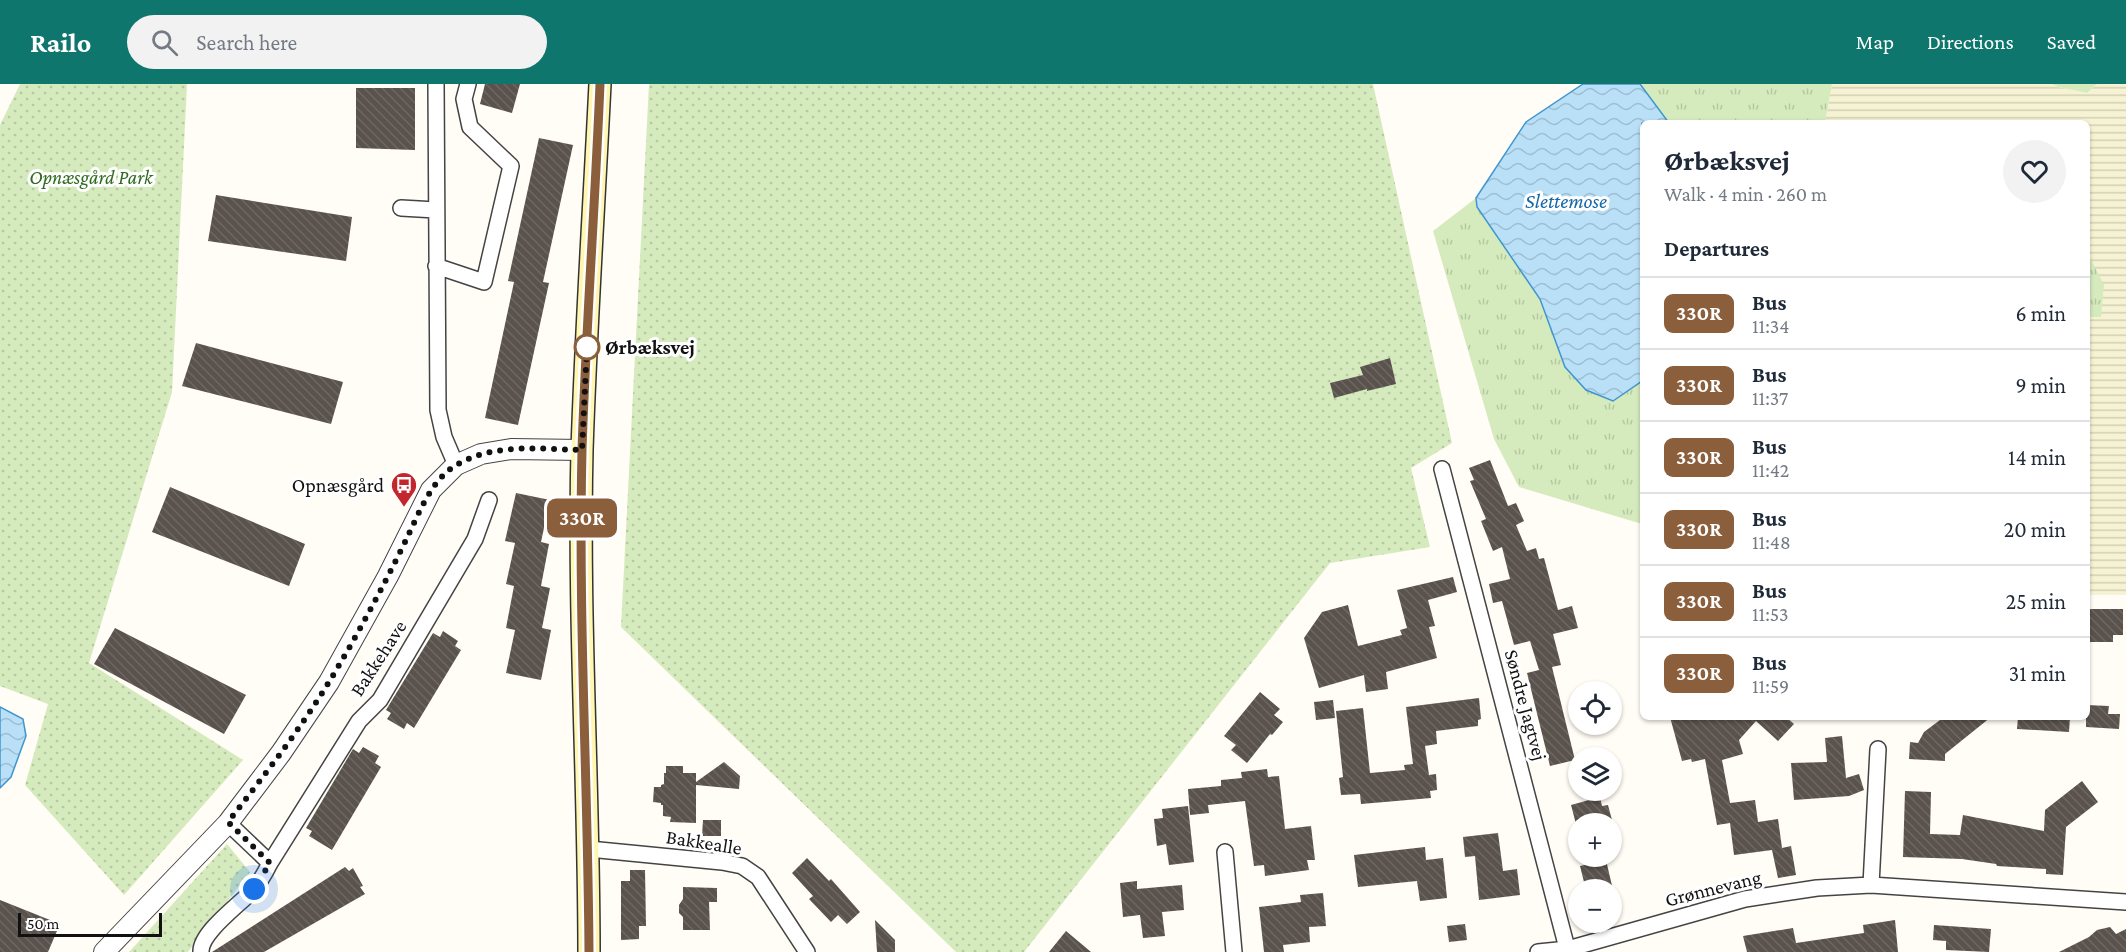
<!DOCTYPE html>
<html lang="en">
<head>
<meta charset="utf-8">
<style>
  body { margin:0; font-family:"Crimson Pro",serif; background:#f2f2f3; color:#1f2937; height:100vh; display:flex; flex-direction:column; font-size:22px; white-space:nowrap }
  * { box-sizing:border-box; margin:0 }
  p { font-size:20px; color:#747a83 }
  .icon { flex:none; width:33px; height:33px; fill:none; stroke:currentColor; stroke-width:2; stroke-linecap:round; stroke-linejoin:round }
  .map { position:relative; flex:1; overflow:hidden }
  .sheet { position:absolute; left:1640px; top:36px; width:450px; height:600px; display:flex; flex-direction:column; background:#fff; border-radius:9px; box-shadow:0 2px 4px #0004 }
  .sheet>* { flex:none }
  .badge { padding:0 12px; border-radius:9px; font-size:21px; line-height:39px }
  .controls { position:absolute; left:1568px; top:597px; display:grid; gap:12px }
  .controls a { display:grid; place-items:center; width:54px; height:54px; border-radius:50%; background:#fff; box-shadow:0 2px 4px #0004; font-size:30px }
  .scale { position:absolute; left:18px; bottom:15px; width:144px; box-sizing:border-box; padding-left:6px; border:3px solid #111; border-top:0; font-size:16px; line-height:21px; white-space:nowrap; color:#111; -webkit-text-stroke:4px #fff; paint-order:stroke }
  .you { position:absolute; width:30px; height:30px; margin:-15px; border:4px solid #fff; border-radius:50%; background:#1a73e8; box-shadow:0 0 0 9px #1a73e833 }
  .map>.badge { position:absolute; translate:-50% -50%; box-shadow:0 0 0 3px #fff }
  h2 { padding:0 24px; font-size:22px; line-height:54px }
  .round { display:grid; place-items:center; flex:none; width:63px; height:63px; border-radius:32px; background:#f2f2f3 }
  .summary { display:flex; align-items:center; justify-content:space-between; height:102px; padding:0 24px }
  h1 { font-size:28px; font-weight:700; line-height:45px }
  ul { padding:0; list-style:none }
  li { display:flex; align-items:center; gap:18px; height:72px; padding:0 24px; border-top:2px solid #e0e1e3 }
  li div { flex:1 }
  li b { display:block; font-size:22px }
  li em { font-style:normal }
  li .badge { min-width:66px; font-weight:700; text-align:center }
  header { display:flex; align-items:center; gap:36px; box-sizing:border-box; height:84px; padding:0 30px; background:#0f766e; color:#fff }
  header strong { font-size:28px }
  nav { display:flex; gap:33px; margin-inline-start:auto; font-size:21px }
  .search { width:420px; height:54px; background:#f2f2f3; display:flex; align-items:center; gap:15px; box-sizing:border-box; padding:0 21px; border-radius:33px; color:#747a83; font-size:22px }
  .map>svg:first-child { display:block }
  .farmland { fill:url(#farmland-rules) }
  .grass { fill:url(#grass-tufts) }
  .park { fill:url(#park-dots) }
  .water { fill:url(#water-waves); stroke:#3f96cf; stroke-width:1.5 }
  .building { fill:url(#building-back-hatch) }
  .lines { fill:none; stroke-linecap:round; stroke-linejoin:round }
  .minor-casing { stroke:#444; stroke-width:18 }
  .tertiary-casing { stroke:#444; stroke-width:22 }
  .secondary-casing { stroke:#333; stroke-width:24 }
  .minor { stroke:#fff; stroke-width:15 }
  .tertiary { stroke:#fff; stroke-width:20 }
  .secondary { stroke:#fff6b0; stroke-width:21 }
  .line-casing { stroke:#fff; stroke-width:14 }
  .line { stroke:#8b5e3c; stroke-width:9 }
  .walk { stroke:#111; stroke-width:6; stroke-dasharray:0 10.8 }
  .stop-dot { fill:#fff; stroke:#8b5e3c; stroke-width:3 }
  .labels { text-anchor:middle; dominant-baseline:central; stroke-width:6; stroke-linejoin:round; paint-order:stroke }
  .park-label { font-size:20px; font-style:italic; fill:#2f6b1f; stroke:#fff }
  .stop-label { font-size:20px; font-weight:bold; fill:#111; stroke:#fff; text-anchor:start }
  .poi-label { font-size:20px; fill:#111; stroke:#fff; text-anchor:end }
  .street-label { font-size:20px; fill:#111; stroke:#fff }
  .water-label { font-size:21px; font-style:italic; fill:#1768a6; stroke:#fff }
</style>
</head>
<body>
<header>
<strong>Railo</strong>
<div class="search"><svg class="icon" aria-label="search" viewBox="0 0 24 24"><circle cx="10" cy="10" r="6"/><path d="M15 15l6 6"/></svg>Search here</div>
<nav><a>Map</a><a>Directions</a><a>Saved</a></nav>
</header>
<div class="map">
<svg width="2126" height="868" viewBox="0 0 2126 868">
  <defs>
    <pattern id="farmland-rules" width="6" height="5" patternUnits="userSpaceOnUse" patternTransform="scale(1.5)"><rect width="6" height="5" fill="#f6f3d4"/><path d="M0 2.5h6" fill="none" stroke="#d2cfb5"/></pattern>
    <pattern id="grass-tufts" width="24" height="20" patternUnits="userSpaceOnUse" patternTransform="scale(1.5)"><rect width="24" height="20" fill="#d5ebbd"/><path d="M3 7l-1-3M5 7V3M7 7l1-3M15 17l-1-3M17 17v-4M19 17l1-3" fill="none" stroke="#b6c8a1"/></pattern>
    <pattern id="park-dots" width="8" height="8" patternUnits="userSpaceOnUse" patternTransform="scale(1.5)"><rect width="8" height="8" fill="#d5ebbd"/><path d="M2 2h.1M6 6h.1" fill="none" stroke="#b6c8a1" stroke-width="1.8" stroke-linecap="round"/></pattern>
    <pattern id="water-waves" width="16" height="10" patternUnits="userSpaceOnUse" patternTransform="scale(1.5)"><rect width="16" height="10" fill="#b9e0f7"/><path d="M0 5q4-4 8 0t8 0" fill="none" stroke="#9ebfd3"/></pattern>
    <pattern id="building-back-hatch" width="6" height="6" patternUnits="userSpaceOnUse" patternTransform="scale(1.5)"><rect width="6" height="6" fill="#5a524d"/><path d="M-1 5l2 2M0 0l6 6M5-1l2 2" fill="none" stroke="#6d6662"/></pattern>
  </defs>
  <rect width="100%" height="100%" fill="#fffdf5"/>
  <path class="farmland" d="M1832 0H2052L2058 3 2087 9 2097 0H2126V511H2087L2086 39H1825Z"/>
  <path class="grass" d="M1640 0H1832L1825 39H1669Z
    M2052 0H2097L2087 9 2058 3Z
    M1476 114 1477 123 1540 215 1565 283 1586 306 1613 317 1642 297V440L1519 403 1494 355 1433 147Z
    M2086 166 2104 201 2101 233H2087Z"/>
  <path class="park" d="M20 0H187L172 308 89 579 243 676 124 811 25 701 48 620 0 602V41Z
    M649 0H1373L1452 359 1411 384 1430 463 1330 479 1024 868H956L621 543Z
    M227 760 250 788 188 868H129Z"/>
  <path class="water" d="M1583 0H1640L1669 39H1642V297L1613 317 1586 306 1565 283 1540 215 1477 123 1476 114 1526 38Z
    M0 623 23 635 26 652 11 693 0 704Z"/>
  <path class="building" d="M485 0H520L512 29 480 20Z
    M356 4H415V66L356 64Z
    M539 54 573 61 543 198 549 199 518 341 485 334 514 198 508 197Z
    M216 111 352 133 346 177 208 157Z
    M196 259 343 298 331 340 182 302Z
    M1390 274 1396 300 1367 307V305L1334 314 1330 299 1363 291 1360 283Z
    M1490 376 1508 422 1516 419 1524 437 1516 441 1527 467 1536 464 1539 475 1544 474 1558 526 1572 522 1578 544 1553 550 1561 581 1552 583 1575 676 1550 682 1527 589 1551 583 1539 586 1530 557 1514 561 1502 517 1493 519 1489 500 1510 495 1502 463 1493 467 1481 437 1486 435 1470 397 1474 396 1469 384Z
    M170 403 305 460 289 502 152 448Z
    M516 409 550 416 541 458 549 460 541 502 550 504 542 544 551 546 541 596 506 589 515 546 506 544 514 502 506 500 515 459 505 457Z
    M1453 493 1457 508 1428 516 1435 542 1429 543 1437 574 1386 588 1388 605 1366 608 1364 591 1319 604 1304 554 1322 528 1348 521 1358 562 1402 551 1400 546 1407 544 1397 506Z
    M2086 525H2123V551H2113V558H2086Z
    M115 544 246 611 224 650 94 580Z
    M443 547 458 557 455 562 461 566 414 644 407 639 404 645 387 635 391 629 386 626 433 549 440 553Z
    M1260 608 1280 625 1274 631 1283 638 1272 651 1270 650 1247 679 1231 666 1236 661 1224 652Z
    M1479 614 1481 635 1478 636V642L1436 647 1437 660 1425 662 1429 691 1436 690 1437 706 1430 707 1431 714 1361 720 1360 710 1341 711 1339 694 1343 693 1336 627 1363 624 1370 689 1405 686 1404 681 1413 680 1406 623Z
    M1333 616 1335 634 1316 636 1314 618Z
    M2086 621 2109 622 2108 630H2120L2119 645 2086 643Z
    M1670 633H1786L1794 640 1778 657 1756 637 1739 656 1743 670 1722 676 1730 719 1755 716 1758 738 1778 735 1782 764 1791 762 1796 791 1778 794 1772 766 1734 771 1730 739 1717 741 1705 675 1692 678 1691 675 1682 677Z
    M1944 633H1991L1945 670V677L1909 675 1910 658 1918 659 1924 648Z
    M2018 633H2070L2069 648 2017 645Z
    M1842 652 1846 694 1859 690 1864 706 1849 712 1794 716 1791 679 1827 678 1825 654Z
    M363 663 379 672 375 679 381 683 332 766 309 752 312 747 306 744 353 665 359 669Z
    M724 678 740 692 739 705 696 701V739L670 738 671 733 663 732V721H661V719L653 718 654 703H661V701L664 700V689H666V682H683V689H696V698Z
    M1267 685 1268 693 1279 692 1285 745 1311 742 1315 776H1307L1309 786 1265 792 1264 781 1254 782 1245 717 1208 721 1209 729 1190 731 1188 705 1221 702V696L1242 694 1241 688Z
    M2082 697 2098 718 2066 743 2063 791 2046 790V785L1997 782 1996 780 1962 775 1903 773 1905 707 1931 708 1930 750 1960 751 1963 731 2044 747 2045 726Z
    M1600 713 1602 722 1608 721 1613 740H1576L1571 721Z
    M1188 722 1194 778 1169 781 1166 760 1157 762 1154 735 1163 734 1162 725Z
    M703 736H721V752H702Z
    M1498 749 1503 787 1517 785 1520 811 1479 816 1475 772 1465 773 1463 753Z
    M1425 763 1426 776 1443 774 1447 814 1420 817 1417 797 1358 803 1354 771Z
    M807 774 829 797 831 795 860 828 847 840 838 831 831 838 809 815 813 812 792 789Z
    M1606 776 1613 806H1586L1580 782Z
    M345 783 349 787 353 784 363 802 360 803 365 810 264 868H212Z
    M630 786H645L646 842H639V855L621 856V797H630Z
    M1137 797V805L1182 801 1184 826 1162 828 1165 852 1143 854 1140 831 1123 833 1120 799Z
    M683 803 717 804V818H709L710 846H683V833L679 829V821L683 815Z
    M1323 809 1326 842 1309 843 1310 858 1283 861 1284 868H1264L1259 823 1301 818 1300 811Z
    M0 816 60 840 48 868H0Z
    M875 836 895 856V868H877Z
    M1895 836 1898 868H1747L1743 852 1793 844 1796 859 1864 849 1863 841Z
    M1465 840 1467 856 1449 858 1447 842Z
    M1934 841 1991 845 1989 868 1946 866V857L1933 856Z
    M2110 843 2116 850 2126 845V868H2059L2089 853 2097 846Z
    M1066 847 1091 868H1049Z"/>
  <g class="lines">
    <g class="minor-casing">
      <path id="minor" d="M436 0 438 326 444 353 456 381
        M401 124 436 126
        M436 182 484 198 511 82 470 43 464 15 468 0
        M1442 385 1568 868
        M228 739 270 779 359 637 380 616 475 455 489 416
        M589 765 722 778 742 782 758 793 807 868
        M1225 768 1234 868
        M1871 801 1878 665
        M201 868C200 849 239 821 252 807 259 800 265 789 270 779
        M1538 868 1568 865 1745 815 1817 804 1871 801 2126 818"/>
    </g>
    <g class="tertiary-casing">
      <path id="tertiary" d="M104 868 228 739 281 669 329 598 388 492 431 406 456 381 481 370 511 365 582 366"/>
    </g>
    <g class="secondary-casing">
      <path id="secondary" d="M589 868C589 701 578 533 582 366 586 244 594 122 600 0"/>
    </g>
    <use href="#minor" class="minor"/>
    <use href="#tertiary" class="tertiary"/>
    <use href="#secondary" class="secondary"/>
  </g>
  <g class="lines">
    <g class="line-casing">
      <path id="line" d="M589 868C588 701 578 533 582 366 586 244 595 122 600 0"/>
    </g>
    <use href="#line" class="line"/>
    <path class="walk" d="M254 805 270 779 228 738C263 693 299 647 329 598 357 552 383 503 407 454 419 429 432 394 458 380 495 359 541 365 582 366L587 263"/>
  </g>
  <defs>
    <g id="bus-pin" transform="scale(1.35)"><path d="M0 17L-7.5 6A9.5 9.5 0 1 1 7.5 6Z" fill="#c4262e" stroke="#fff"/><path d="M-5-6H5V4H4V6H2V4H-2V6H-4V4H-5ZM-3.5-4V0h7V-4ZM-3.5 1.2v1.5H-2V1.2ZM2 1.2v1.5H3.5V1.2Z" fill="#fff"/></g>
  </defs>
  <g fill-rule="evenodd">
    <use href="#bus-pin" x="404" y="401"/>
  </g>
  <circle class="stop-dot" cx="587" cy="263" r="12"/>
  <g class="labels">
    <g class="park-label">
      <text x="91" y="93">Opnæsgård Park</text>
    </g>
    <g class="stop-label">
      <text x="605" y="263">Ørbæksvej</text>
    </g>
    <g class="poi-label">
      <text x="384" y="401">Opnæsgård</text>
    </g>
    <g class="street-label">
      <text transform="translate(378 574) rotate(-57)">Bakkehave</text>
      <text transform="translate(1526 621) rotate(75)">Søndre Jagtvej</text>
      <text transform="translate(704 758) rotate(9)">Bakkealle</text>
      <text transform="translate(1713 804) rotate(-14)">Grønnevang</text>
    </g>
    <g class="water-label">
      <text x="1566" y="117">Slettemose</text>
    </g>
  </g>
</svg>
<div class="controls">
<a><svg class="icon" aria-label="locate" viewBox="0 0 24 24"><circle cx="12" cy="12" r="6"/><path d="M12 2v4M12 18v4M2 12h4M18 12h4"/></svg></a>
<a><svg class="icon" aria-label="layers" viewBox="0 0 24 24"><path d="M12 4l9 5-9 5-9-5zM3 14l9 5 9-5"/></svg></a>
<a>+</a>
<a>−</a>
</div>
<div class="scale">50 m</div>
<div class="you" style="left:254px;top:805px"></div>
<b class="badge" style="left:582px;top:434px;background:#8b5e3c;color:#fff">330R</b>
<section class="sheet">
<div class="summary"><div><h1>Ørbæksvej</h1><p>Walk · 4 min · 260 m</p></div><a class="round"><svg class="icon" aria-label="heart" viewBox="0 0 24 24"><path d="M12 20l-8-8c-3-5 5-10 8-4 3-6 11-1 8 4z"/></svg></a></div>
<h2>Departures</h2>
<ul>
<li><span class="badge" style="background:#8b5e3c;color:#fff">330R</span><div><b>Bus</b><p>11:34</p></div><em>6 min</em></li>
<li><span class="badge" style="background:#8b5e3c;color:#fff">330R</span><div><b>Bus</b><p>11:37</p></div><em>9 min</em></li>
<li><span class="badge" style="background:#8b5e3c;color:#fff">330R</span><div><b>Bus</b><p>11:42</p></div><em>14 min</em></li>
<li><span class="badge" style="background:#8b5e3c;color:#fff">330R</span><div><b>Bus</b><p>11:48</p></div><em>20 min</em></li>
<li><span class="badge" style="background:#8b5e3c;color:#fff">330R</span><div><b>Bus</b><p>11:53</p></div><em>25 min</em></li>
<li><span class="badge" style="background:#8b5e3c;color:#fff">330R</span><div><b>Bus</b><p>11:59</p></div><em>31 min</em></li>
</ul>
</section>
</div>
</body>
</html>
